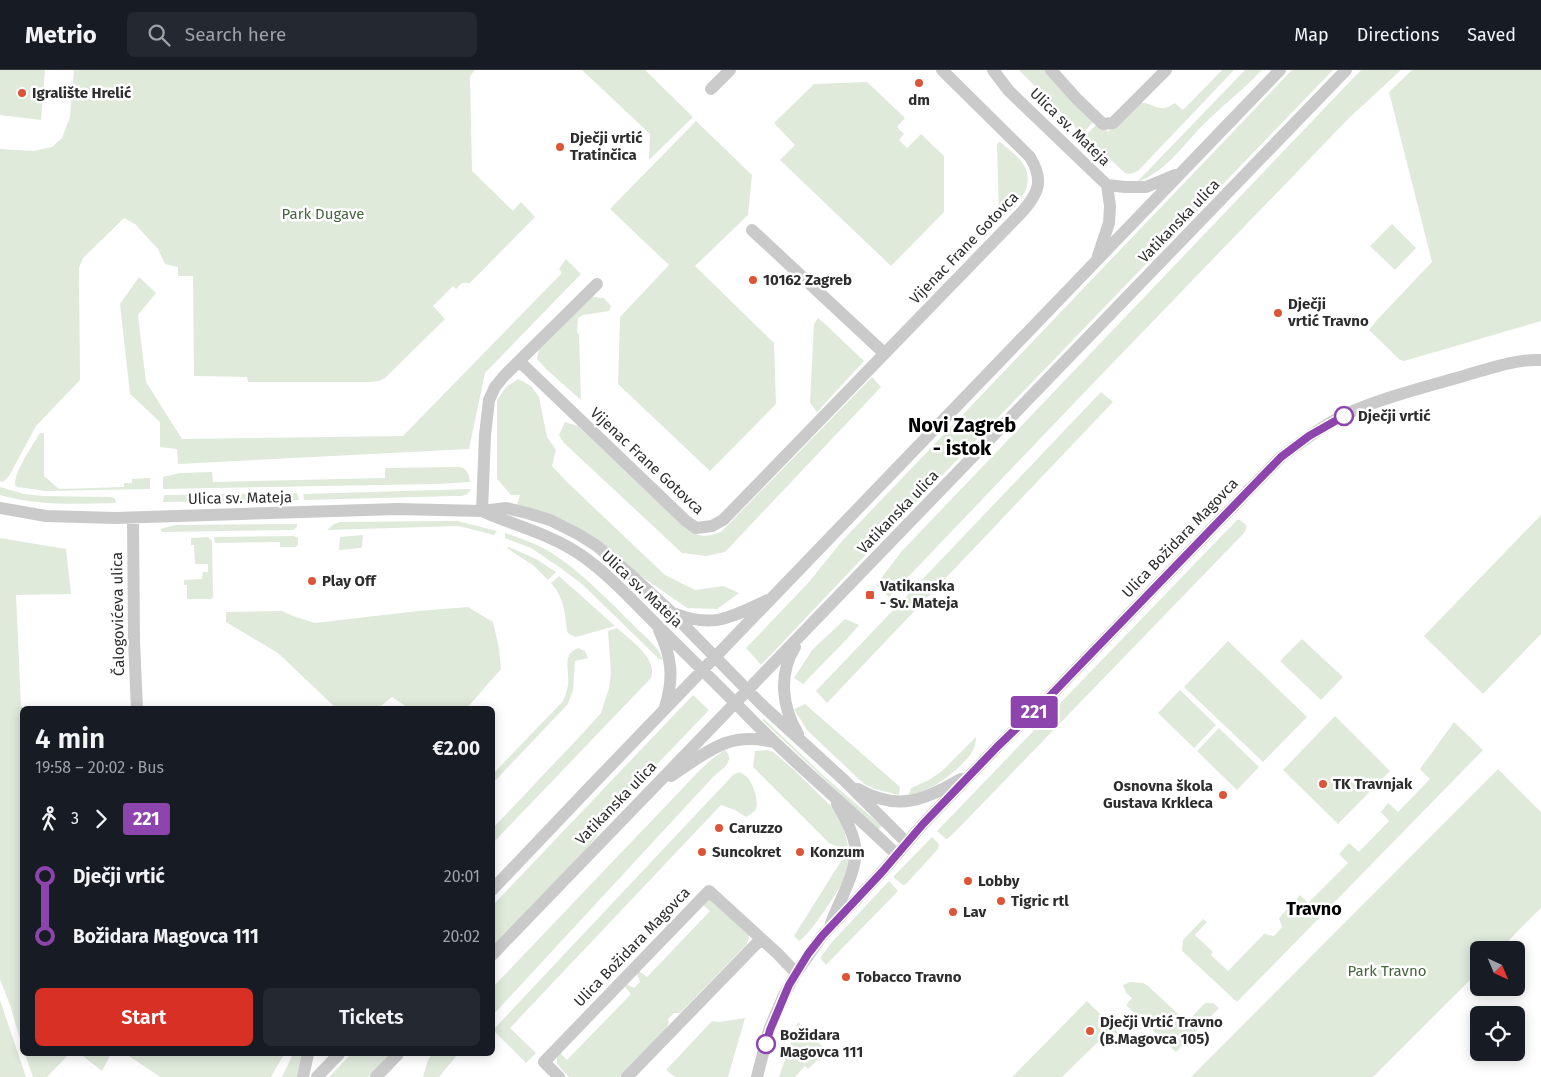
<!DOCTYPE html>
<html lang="en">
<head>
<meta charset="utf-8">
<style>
  body { margin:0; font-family:"Fira Sans",sans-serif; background:#242831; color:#f1f3f6; height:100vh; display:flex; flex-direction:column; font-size:19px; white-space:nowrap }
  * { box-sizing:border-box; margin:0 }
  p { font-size:16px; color:#9ea1a6 }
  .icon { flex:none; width:28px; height:28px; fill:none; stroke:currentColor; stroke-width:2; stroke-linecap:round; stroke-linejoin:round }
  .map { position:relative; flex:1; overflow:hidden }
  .details { position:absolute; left:20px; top:636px; width:475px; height:350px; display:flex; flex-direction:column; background:#171b24; border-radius:8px; box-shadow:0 2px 12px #0003 }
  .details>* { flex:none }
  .badge { padding:0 10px; border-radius:4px; font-size:18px; line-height:32px }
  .needle { width:32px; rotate:136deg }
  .fabs { position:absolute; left:1470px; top:871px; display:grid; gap:10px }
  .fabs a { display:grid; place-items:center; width:55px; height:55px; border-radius:8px; background:#171b24; box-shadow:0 2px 12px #0003; font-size:25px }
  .map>.badge { position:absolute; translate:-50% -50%; box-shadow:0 0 0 2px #fff }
  .legs { display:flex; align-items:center; gap:8px; height:55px; padding:0 15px; font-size:16px }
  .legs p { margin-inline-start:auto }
  .overview { display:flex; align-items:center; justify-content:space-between; height:85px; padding:0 15px }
  h1 { font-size:28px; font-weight:600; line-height:38px }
  .primary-button { display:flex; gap:10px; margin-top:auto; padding:10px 15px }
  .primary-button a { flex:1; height:58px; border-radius:8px; background:#d93025; color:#fff; font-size:20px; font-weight:600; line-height:58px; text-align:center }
  .primary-button a+a { background:#242831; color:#f1f3f6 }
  ul { padding:0 15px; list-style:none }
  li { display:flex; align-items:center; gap:18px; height:60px; font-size:19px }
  li i { display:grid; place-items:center; width:8px; height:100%; margin:0 6px; background:currentColor }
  li i::after { content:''; width:12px; height:12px; margin:-6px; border:4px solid; border-radius:50%; background:#171b24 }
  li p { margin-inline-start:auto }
  li:first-child i { background:linear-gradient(#0000 50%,currentColor 0) }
  li:last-child i { background:linear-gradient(currentColor 50%,#0000 0) }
  header { display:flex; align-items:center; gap:30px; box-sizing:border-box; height:70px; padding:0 25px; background:#171b24; border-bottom:1px solid #363941 }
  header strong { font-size:24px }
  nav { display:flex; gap:28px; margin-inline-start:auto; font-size:18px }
  .search { width:350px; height:45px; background:#242831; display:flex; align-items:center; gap:12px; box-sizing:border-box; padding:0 18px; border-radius:8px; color:#9ea1a6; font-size:19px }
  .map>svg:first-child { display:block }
  .green { fill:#dfeadb }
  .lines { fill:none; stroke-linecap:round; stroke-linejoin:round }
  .minor { stroke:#cacaca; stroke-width:12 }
  .line-1-casing { stroke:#fff; stroke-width:11 }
  .line-1 { stroke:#8e44ad; stroke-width:8 }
  .poi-dot { fill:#dc5537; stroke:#fff; stroke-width:2 }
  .stop-1-dot { fill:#fff; stroke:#8e44ad; stroke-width:2.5 }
  .labels { text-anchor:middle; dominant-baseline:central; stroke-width:5; stroke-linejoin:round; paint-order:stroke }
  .poi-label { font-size:15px; font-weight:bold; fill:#2d2d2d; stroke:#fff; text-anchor:start }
  .street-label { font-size:15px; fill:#2d2d2d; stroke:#fff }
  .park-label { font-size:15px; fill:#46663d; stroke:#fff }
  .stop-label { font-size:15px; font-weight:bold; fill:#2d2d2d; stroke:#fff; text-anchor:start }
  .quarter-label { font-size:18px; font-weight:bold; fill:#000; stroke:#fff }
  .district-label { font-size:20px; font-weight:bold; fill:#000; stroke:#fff }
</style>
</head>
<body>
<header>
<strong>Metrio</strong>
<div class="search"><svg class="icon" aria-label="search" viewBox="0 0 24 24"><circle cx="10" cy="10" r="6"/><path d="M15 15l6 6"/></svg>Search here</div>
<nav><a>Map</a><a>Directions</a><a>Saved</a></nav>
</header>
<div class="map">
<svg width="1541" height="1007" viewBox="0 0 1541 1007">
  <rect width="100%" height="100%" fill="#fff"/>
  <path class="green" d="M0 0H45L41 50 0 45Z
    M74 0H475L470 6 472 101 513 141 521 132 535 147 470 213H462L456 219 453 216 433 236 445 249 385 308 379 311 371 312H248L247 307 194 306 193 206H178V197L165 194 158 179 135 154 124 148 83 188 79 198 80 310 36 356 9 406 3 412 0 411V79L34 81 52 77 62 68 70 47Z
    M582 0H645L693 47 649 90 650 64Z
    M1019 0H1045L1095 50 1082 64Z
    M1222 0H1234L1138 101C1133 103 1130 105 1125 103L1085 66 1098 53 1108 62 1134 35C1150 26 1156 47 1175 33L1183 40Z
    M1245 0H1262C1244 19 1222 36 1203 55 1183 75 1165 103 1137 112Z
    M1292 0H1333L854 497 761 595 746 578 809 512 842 471Z
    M1361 0H1401L1348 49 1077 330 889 527 876 515 901 482Z
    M1412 0H1541V251L1404 291 1400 290 1369 260 1376 251 1432 192 1389 22Z
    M867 12 905 48 897 57 904 64 899 70 907 78 921 64 944 86V142L891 196 780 90 795 75 774 53 814 14Z
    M696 51 752 105 748 145 695 196 774 273 776 334 710 401 618 314 620 247 669 195 610 139Z
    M999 72H1000C1008 79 1020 87 1025 97 1035 117 1016 139 1000 148L999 147 997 74Z
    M1392 154 1416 178 1395 200 1370 176Z
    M566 189 581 204 485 303 469 379 178 394 177 379 160 377V352L130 324 120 234 139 207 156 223 138 245 146 312 182 369 403 366 562 203 559 199Z
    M592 227 604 228 611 236 609 241 583 245 578 248 577 262 579 264 581 330 546 299 537 289 539 279Z
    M818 248 824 253 864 291 817 342 810 333 814 254Z
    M872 307 881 317 725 482 706 486 682 483 564 373 559 365 565 352 578 356 685 458C700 467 704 468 721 462Z
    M518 309 531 316 539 327 547 367 556 380 552 396 567 412 665 505 695 520 723 516 739 523 717 539 687 538 631 499 516 437 520 425H511L497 409V330L506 317Z
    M1101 322 1113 332 827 633 816 621Z
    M40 363H44V406L59 419 124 417V413H132V409L150 408V419L46 421 18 417 15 415C14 402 33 375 40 363Z
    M459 397C467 398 469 404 470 412L437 414 163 419V407L180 403 212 402 213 412 385 408V398Z
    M0 417 24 424 44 426 112 427 115 429 116 433C76 434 39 436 0 425Z
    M471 419C468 426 461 426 454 426L304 430 303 424Z
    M297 423 299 430 163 432 164 425Z
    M1541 445V564L1483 624 1424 566Z
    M1237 450H1240L1246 455V459L1244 463 952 765 947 769H946L937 761Z
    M443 451H457L497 461 494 465 467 458 458 456 327 460 334 454 340 452Z
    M297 454V457L293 460 162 462 160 459 176 455Z
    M505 463C519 468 532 472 545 479 583 501 617 540 649 570L658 580 663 590 659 589 582 514 559 497 531 478 505 468Z
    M363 465 362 477 361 478 339 480 340 467Z
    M294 466 298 468V475L296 477H280V472L215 473 214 467Z
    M208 467 212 471 213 527 211 529H187V515H184V510L202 509 203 502H208V494H195L194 475H191V468Z
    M0 468 66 479 71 524 16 525 21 636 24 639H22V976L11 938 0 909Z
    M509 477 536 489 556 502 548 510 534 496 507 478Z
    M559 506 615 556 576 567 569 564 567 561C565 543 564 527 551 513Z
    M468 537 493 552 499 578 501 599 466 639H410L392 627 377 639H337L278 583 226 552V542L282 541 293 546 315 553 418 541Z
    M845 549 859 555 846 570 803 614 794 608 812 580Z
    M617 558C630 570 658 588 651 608L493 773V758L583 663 601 643 609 618 611 603 608 561Z
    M1302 569 1343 607 1321 630 1280 591Z
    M1228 571 1307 647 1263 692 1184 617Z
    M578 578 585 581 588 588 575 591 573 620 568 634 493 713V704L563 631C565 626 567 621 568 615 570 602 561 584 578 578Z
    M1180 620 1216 655 1194 678 1158 643Z
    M693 625 709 640 618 735 589 776 493 876V835Z
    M805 634 900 717 899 725 875 719 864 714 807 660 794 639Z
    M1335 646 1390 701 1338 754 1283 700Z
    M764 649 826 708 882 756 878 760 762 650Z
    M1454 652 1483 680 1237 932 1182 881 1183 870 1203 849 1207 852 1195 865 1213 882 1211 885 1228 901 1264 864 1274 866 1282 857 1279 848 1300 825 1308 833 1348 793 1339 784 1349 773 1359 782 1389 751 1381 742 1388 733 1398 742 1430 709 1420 699Z
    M1219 658 1259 697 1237 720 1197 681Z
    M976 667C976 672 975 677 972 682 963 697 927 726 909 724L911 718 929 710 942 701Z
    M725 680C736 691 722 699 714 706L493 945V917L700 700 713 688Z
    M767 680 773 682 792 698 831 736 844 759 848 776 841 778 829 773 753 697 755 681Z
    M1498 699 1541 742V838L1499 880H1479V901L1373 1007H1191Z
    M740 702C742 704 745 705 747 707 753 713 759 731 756 739 754 743 749 745 746 747L735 740 721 735 510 958 536 983 526 993 493 960 733 705Z
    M932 767 939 774 938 779 906 814 903 815 893 807Z
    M851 786C850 791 850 797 848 801 844 813 809 867 799 871L794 866 841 791 844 787Z
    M889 811 898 821 826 895 820 888 832 872Z
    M708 830H711L748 863 749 868 747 874 680 943H674L668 949 669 953 666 959 620 1007H569L557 994V986L560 983 567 990 631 924 625 917 626 914 634 918 640 912 637 904 639 901 647 907 710 841 703 835Z
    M1130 912 1143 913 1148 916 1187 952 1205 933H1213L1219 938 1176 982 1126 935 1132 928 1126 923 1123 915Z
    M0 930 26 1007H0Z
    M1087 931 1132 976 1101 969 1062 1007H1012Z
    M745 948 728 1007H675L666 1000 712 951 719 952Z
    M798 952 827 981 808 999 805 996 795 1007H779Z
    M25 984H69L47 1007H33Z
    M80 984H111L102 1001Z
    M126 984H284L271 1007H160Z
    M293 984H304L302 995 297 1007H282Z
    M351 984H390L368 1007H329Z
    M432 984H458L439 1007H423L428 990Z"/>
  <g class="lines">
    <path class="minor" d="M993 0 1009 21 1107 115
      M1051 0 1076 28 1103 54 1113 53 1166 0
      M711 19 730 0
      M1107 115 1125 117H1146L1175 105
      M752 160 884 283
      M1098 186 1109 153 1110 136 1107 115
      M519 291 686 451 696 458 712 456 723 450 1022 142C1039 123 1044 110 1030 87L942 0
      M0 438 46 446 115 448 397 439 482 441 506 438 527 443 550 450 578 464 597 476 631 505 671 542 762 635 845 711 907 773
      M482 441C515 456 551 464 581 485 607 503 629 527 651 549 684 582 718 615 750 648 797 696 849 738 897 785
      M482 441 485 365 489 330 495 317 504 306 597 214
      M133 448 134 571 137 639
      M676 544C716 559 732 546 768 530
      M659 560C672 588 674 608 665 637
      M795 577C778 605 782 637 798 664
      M671 706C708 682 727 661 773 672
      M858 719C898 742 924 730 961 709
      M492 820 589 718 1280 0
      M831 853C839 831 859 799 855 776 853 761 844 747 837 734
      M492 885 1346 0
      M303 1007 308 984
      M317 1007 339 984
      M376 1007 398 984
      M559 1007 544 992 709 821 778 884 796 903
      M627 1007 761 869
      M757 1007 769 960 783 927 796 903 822 866 882 802 923 754 997 677 1050 626 1281 387C1301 372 1321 357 1344 345 1383 327 1426 317 1467 305 1491 298 1516 289 1541 290"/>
  </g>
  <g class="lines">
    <g class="line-1-casing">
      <path id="line-1" d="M766 974 770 960 789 915 808 884 822 866 882 802 923 754 997 677 1050 626 1281 387 1309 366 1344 346"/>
    </g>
    <use href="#line-1" class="line-1"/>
  </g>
  <g class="poi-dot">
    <circle cx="919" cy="13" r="5"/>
    <circle cx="22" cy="23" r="5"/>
    <circle cx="560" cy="77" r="5"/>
    <circle cx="753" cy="210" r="5"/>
    <circle cx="1278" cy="243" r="5"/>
    <circle cx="312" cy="511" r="5"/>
    <rect x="865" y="520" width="10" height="10" rx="2.5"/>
    <circle cx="1323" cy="714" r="5"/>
    <circle cx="1223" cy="725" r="5"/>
    <circle cx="719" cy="758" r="5"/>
    <circle cx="702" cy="782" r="5"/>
    <circle cx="800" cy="782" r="5"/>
    <circle cx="968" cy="811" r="5"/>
    <circle cx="1001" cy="831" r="5"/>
    <circle cx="953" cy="842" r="5"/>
    <circle cx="846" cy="907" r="5"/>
    <circle cx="1090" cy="961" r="5"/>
  </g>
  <g class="stop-1-dot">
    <circle cx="1344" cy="346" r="9"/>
    <circle cx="766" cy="974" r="9"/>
  </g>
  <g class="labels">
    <g class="poi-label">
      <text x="32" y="23">Igralište Hrelić</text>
      <text x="919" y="30" text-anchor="middle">dm</text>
      <text x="570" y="68">Dječji vrtić<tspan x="570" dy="17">Tratinčica</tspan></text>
      <text x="763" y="210">10162 Zagreb</text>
      <text x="1288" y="234">Dječji<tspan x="1288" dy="17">vrtić Travno</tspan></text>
      <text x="322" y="511">Play Off</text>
      <text x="880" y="516">Vatikanska<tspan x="880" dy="17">- Sv. Mateja</tspan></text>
      <text x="1333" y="714">TK Travnjak</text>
      <text x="1213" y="716" text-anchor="end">Osnovna škola<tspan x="1213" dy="17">Gustava Krkleca</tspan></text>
      <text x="729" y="758">Caruzzo</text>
      <text x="712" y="782">Suncokret</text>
      <text x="810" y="782">Konzum</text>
      <text x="978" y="811">Lobby</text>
      <text x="1011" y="831">Tigric rtl</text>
      <text x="963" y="842">Lav</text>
      <text x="856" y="907">Tobacco Travno</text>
      <text x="1100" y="952">Dječji Vrtić Travno<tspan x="1100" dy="17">(B.Magovca 105)</tspan></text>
    </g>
    <g class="street-label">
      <text transform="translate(1070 57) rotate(44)">Ulica sv. Mateja</text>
      <text transform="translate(1179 151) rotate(-46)">Vatikanska ulica</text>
      <text transform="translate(964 178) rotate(-46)">Vijenac Frane Gotovca</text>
      <text transform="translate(647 391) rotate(43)">Vijenac Frane Gotovca</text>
      <text transform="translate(240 428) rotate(-1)">Ulica sv. Mateja</text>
      <text transform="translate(898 442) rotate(-46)">Vatikanska ulica</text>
      <text transform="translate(1180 468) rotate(-46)">Ulica Božidara Magovca</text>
      <text transform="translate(642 519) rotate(43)">Ulica sv. Mateja</text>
      <text transform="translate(118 544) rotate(-91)">Čalogovićeva ulica</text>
      <text transform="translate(616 733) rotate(-46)">Vatikanska ulica</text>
      <text transform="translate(632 877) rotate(-46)">Ulica Božidara Magovca</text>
    </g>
    <g class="park-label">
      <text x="323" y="144">Park Dugave</text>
      <text x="1387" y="901">Park Travno</text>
    </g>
    <g class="stop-label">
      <text x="1358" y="346">Dječji vrtić</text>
      <text x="780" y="965">Božidara<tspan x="780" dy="17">Magovca 111</tspan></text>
    </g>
    <g class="quarter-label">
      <text x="1314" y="839">Travno</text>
    </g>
    <g class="district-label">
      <text x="962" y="355">Novi Zagreb<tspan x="962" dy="23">- istok</tspan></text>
    </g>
  </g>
</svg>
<div class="fabs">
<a><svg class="needle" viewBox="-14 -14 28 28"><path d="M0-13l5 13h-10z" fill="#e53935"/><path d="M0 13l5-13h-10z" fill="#9ea1a6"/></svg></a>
<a><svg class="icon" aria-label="locate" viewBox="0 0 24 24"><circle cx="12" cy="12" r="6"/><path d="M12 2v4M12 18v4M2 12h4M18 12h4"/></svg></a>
</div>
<b class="badge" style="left:1034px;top:642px;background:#8e44ad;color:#fff">221</b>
<section class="details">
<div class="overview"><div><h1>4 min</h1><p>19:58 – 20:02 · Bus</p></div><b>€2.00</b></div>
<div class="legs"><svg class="icon" aria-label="walk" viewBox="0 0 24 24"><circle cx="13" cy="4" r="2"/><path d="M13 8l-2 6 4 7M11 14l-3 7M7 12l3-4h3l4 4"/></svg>3<svg class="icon" aria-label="forward" viewBox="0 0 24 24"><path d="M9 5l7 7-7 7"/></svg><b class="badge" style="background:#8e44ad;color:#fff">221</b></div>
<ul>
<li><i style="color:#8e44ad"></i><b>Dječji vrtić</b><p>20:01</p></li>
<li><i style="color:#8e44ad"></i><b>Božidara Magovca 111</b><p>20:02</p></li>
</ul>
<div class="primary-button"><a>Start</a><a>Tickets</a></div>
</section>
</div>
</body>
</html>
